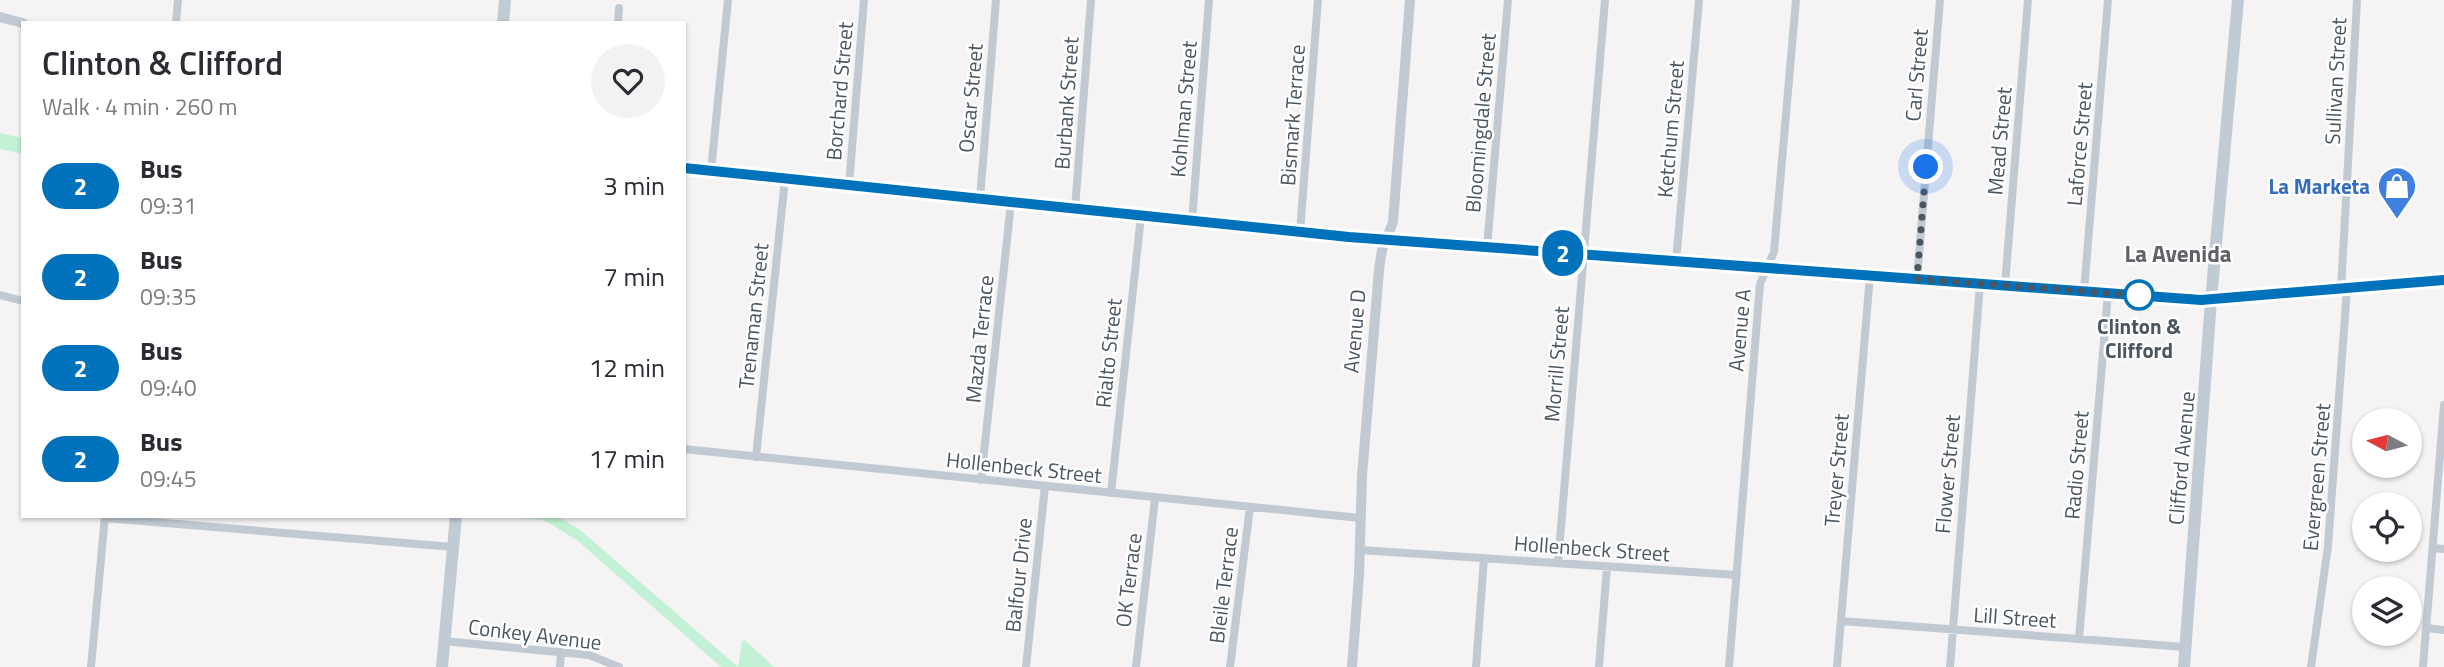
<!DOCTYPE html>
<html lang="en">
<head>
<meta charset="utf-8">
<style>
  body { margin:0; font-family:"Titillium Web",sans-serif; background:#f2f2f3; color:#2b2b33; height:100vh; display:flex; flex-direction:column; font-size:26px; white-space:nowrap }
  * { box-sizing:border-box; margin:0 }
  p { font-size:23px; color:#7c7c81 }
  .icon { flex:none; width:38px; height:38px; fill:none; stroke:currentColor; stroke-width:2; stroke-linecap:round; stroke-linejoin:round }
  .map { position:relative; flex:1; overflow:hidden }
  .side { position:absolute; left:21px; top:21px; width:665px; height:497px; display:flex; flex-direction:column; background:#fff; border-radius:0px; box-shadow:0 2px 5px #0004 }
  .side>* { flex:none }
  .badge { padding:0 14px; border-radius:23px; font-size:24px; line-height:46px }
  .needle { width:46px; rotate:277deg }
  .controls { position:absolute; left:2352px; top:408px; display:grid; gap:14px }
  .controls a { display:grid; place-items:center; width:70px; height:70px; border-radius:50%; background:#fff; box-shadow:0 2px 5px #0004; font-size:35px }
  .you { position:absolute; width:35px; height:35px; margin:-18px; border:5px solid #fff; border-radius:50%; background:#1a73e8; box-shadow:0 0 0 10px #1a73e833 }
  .map>.badge { position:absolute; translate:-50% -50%; box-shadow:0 0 0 4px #fff }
  .round { display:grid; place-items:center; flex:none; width:74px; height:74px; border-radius:37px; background:#f2f2f3 }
  .summary { display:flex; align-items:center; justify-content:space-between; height:119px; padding:0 21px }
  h1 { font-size:33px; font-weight:600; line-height:52px }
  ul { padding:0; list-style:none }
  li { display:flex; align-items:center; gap:21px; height:91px; padding:0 21px }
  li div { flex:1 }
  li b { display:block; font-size:26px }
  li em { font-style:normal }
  li .badge { min-width:77px; font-weight:700; text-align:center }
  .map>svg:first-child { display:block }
  .green { fill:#c3f1d5 }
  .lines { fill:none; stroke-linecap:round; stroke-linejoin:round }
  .minor { stroke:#c1cad2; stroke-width:8 }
  .tertiary { stroke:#c1cad2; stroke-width:10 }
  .secondary { stroke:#c1cbd6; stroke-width:12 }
  .line-casing { stroke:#fff; stroke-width:16 }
  .line { stroke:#0072bc; stroke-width:10 }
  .walk { stroke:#4a5661; stroke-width:7; stroke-dasharray:0 12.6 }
  .stop-dot { fill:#fff; stroke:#0072bc; stroke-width:3.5 }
  .labels { text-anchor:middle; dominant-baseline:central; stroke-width:5; stroke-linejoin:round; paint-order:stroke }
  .street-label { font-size:21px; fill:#4a5661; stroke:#fff }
  .shop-label { font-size:21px; font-weight:bold; fill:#366cbe; stroke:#fff; text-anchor:end }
  .stop-label { font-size:21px; font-weight:bold; fill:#4a5661; stroke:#fff }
  .neighbourhood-label { font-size:23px; font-weight:bold; fill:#5f6368; stroke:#fff }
</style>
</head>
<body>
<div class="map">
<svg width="2444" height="667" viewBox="0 0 2444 667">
  <rect width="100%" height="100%" fill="#f5f3f3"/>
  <path class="green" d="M0 133 23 138V154L0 149Z
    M494 516H556L579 529 738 667 742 642 745 640 774 667H721L578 541 544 520Z"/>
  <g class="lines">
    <path class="minor" d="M176 23 178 0
      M618 23 619 8
      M711 171 728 0
      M849 185 864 0
      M980 199 996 0
      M1075 209 1091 0
      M1192 221 1209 0
      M1300 232 1318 0
      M1487 248 1508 0
      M1676 262 1699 0
      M1917 279 1940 0
      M2005 285 2028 0
      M2341 290 2357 0
      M2084 291 2108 0
      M0 295 23 301
      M684 449 1360 518
      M756 457 785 179
      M981 480 1011 203
      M1111 493 1141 216
      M105 518 453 547
      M2433 548 2444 549
      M1360 550 1737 575
      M1558 563 1605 0
      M1841 621 2185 647
      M2427 628 2444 630
      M2079 639 2108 293
      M444 641 589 655 619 667
      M91 667 105 516
      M560 667 561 652
      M1026 667 1045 486
      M1136 667 1155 498
      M1230 667 1250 507
      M1476 667 1484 558
      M1599 667 1607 567
      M1729 667 1760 284 1774 252 1796 0
      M1837 667 1870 275
      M1950 667 1980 284
      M2311 667 2328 546 2347 289
      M2423 667 2444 405"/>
    <path class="tertiary" d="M0 17 23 23
      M684 168 1349 237 2201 300 2444 280
      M1352 667 1359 575 1362 476 1379 270 1382 250 1393 222 1410 0"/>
    <path class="secondary" d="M503 23 505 0
      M442 667 456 516
      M2184 667 2211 300 2238 0"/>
  </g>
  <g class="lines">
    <g class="line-casing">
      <path id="line" d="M684 168 1349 237 2201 300 2444 280"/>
    </g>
    <use href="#line" class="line"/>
    <path class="walk" d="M1926 167 1917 279 2148 296 2139 295"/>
  </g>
  <defs>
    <g id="shop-pin" transform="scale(2.0125)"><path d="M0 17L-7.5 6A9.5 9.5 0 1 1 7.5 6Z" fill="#3f7fe0" stroke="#fff"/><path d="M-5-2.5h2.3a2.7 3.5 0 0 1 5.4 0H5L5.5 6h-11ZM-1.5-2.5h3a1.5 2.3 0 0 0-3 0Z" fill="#fff"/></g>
  </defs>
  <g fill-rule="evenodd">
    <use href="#shop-pin" x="2397" y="186"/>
  </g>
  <circle class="stop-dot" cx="2139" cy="295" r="14"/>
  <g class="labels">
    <g class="street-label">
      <text transform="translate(1916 75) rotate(-85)">Carl Street</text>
      <text transform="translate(2335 81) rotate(-87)">Sullivan Street</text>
      <text transform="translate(839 91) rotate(-85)">Borchard Street</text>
      <text transform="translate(970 98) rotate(-85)">Oscar Street</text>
      <text transform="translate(1066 103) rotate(-86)">Burbank Street</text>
      <text transform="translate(1183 109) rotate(-85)">Kohlman Street</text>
      <text transform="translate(1292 115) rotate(-86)">Bismark Terrace</text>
      <text transform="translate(1480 123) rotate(-85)">Bloomingdale Street</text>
      <text transform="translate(1670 129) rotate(-85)">Ketchum Street</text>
      <text transform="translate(1999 141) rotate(-85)">Mead Street</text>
      <text transform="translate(2079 144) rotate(-85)">Laforce Street</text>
      <text transform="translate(753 316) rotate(-84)">Trenaman Street</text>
      <text transform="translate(1739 330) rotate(-85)">Avenue A</text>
      <text transform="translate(1354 331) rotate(-85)">Avenue D</text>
      <text transform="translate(979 339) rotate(-84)">Mazda Terrace</text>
      <text transform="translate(1108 353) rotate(-84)">Rialto Street</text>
      <text transform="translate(1556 364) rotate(-85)">Morrill Street</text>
      <text transform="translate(2181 458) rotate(-85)">Clifford Avenue</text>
      <text transform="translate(2076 465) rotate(-85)">Radio Street</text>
      <text transform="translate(1024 467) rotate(6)">Hollenbeck Street</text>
      <text transform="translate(1836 470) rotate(-85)">Treyer Street</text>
      <text transform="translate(1947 474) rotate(-85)">Flower Street</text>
      <text transform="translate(2316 477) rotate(-85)">Evergreen Street</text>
      <text transform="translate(1592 548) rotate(4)">Hollenbeck Street</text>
      <text transform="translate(1018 575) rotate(-84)">Balfour Drive</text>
      <text transform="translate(1128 580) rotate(-83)">OK Terrace</text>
      <text transform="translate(1223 585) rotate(-83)">Bleile Terrace</text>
      <text transform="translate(2015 617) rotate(4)">Lill Street</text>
      <text transform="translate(535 634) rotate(7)">Conkey Avenue</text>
    </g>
    <g class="shop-label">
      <text x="2370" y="186">La Marketa</text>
    </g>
    <g class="stop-label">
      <text x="2139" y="326">Clinton &amp;<tspan x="2139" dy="24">Clifford</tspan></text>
    </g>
    <g class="neighbourhood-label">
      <text x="2178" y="253">La Avenida</text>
    </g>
  </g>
</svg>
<div class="controls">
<a><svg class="needle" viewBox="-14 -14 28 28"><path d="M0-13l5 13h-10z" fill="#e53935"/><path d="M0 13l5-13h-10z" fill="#7c7c81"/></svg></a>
<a><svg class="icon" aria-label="locate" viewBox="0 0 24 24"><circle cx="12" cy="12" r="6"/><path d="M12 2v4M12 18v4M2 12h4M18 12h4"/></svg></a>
<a><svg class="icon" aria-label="layers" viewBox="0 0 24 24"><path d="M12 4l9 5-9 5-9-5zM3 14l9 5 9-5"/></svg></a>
</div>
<div class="you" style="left:1926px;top:167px"></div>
<b class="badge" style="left:1563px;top:253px;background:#0072bc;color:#fff">2</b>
<section class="side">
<div class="summary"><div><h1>Clinton &amp; Clifford</h1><p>Walk · 4 min · 260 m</p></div><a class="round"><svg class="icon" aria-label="heart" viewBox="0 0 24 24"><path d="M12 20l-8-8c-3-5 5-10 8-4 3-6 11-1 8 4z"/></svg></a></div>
<ul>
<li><span class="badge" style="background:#0072bc;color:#fff">2</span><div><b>Bus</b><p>09:31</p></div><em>3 min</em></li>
<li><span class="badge" style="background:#0072bc;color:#fff">2</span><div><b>Bus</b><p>09:35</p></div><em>7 min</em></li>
<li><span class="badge" style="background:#0072bc;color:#fff">2</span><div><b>Bus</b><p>09:40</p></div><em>12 min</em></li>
<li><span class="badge" style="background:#0072bc;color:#fff">2</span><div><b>Bus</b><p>09:45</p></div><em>17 min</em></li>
</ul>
</section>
</div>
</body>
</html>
